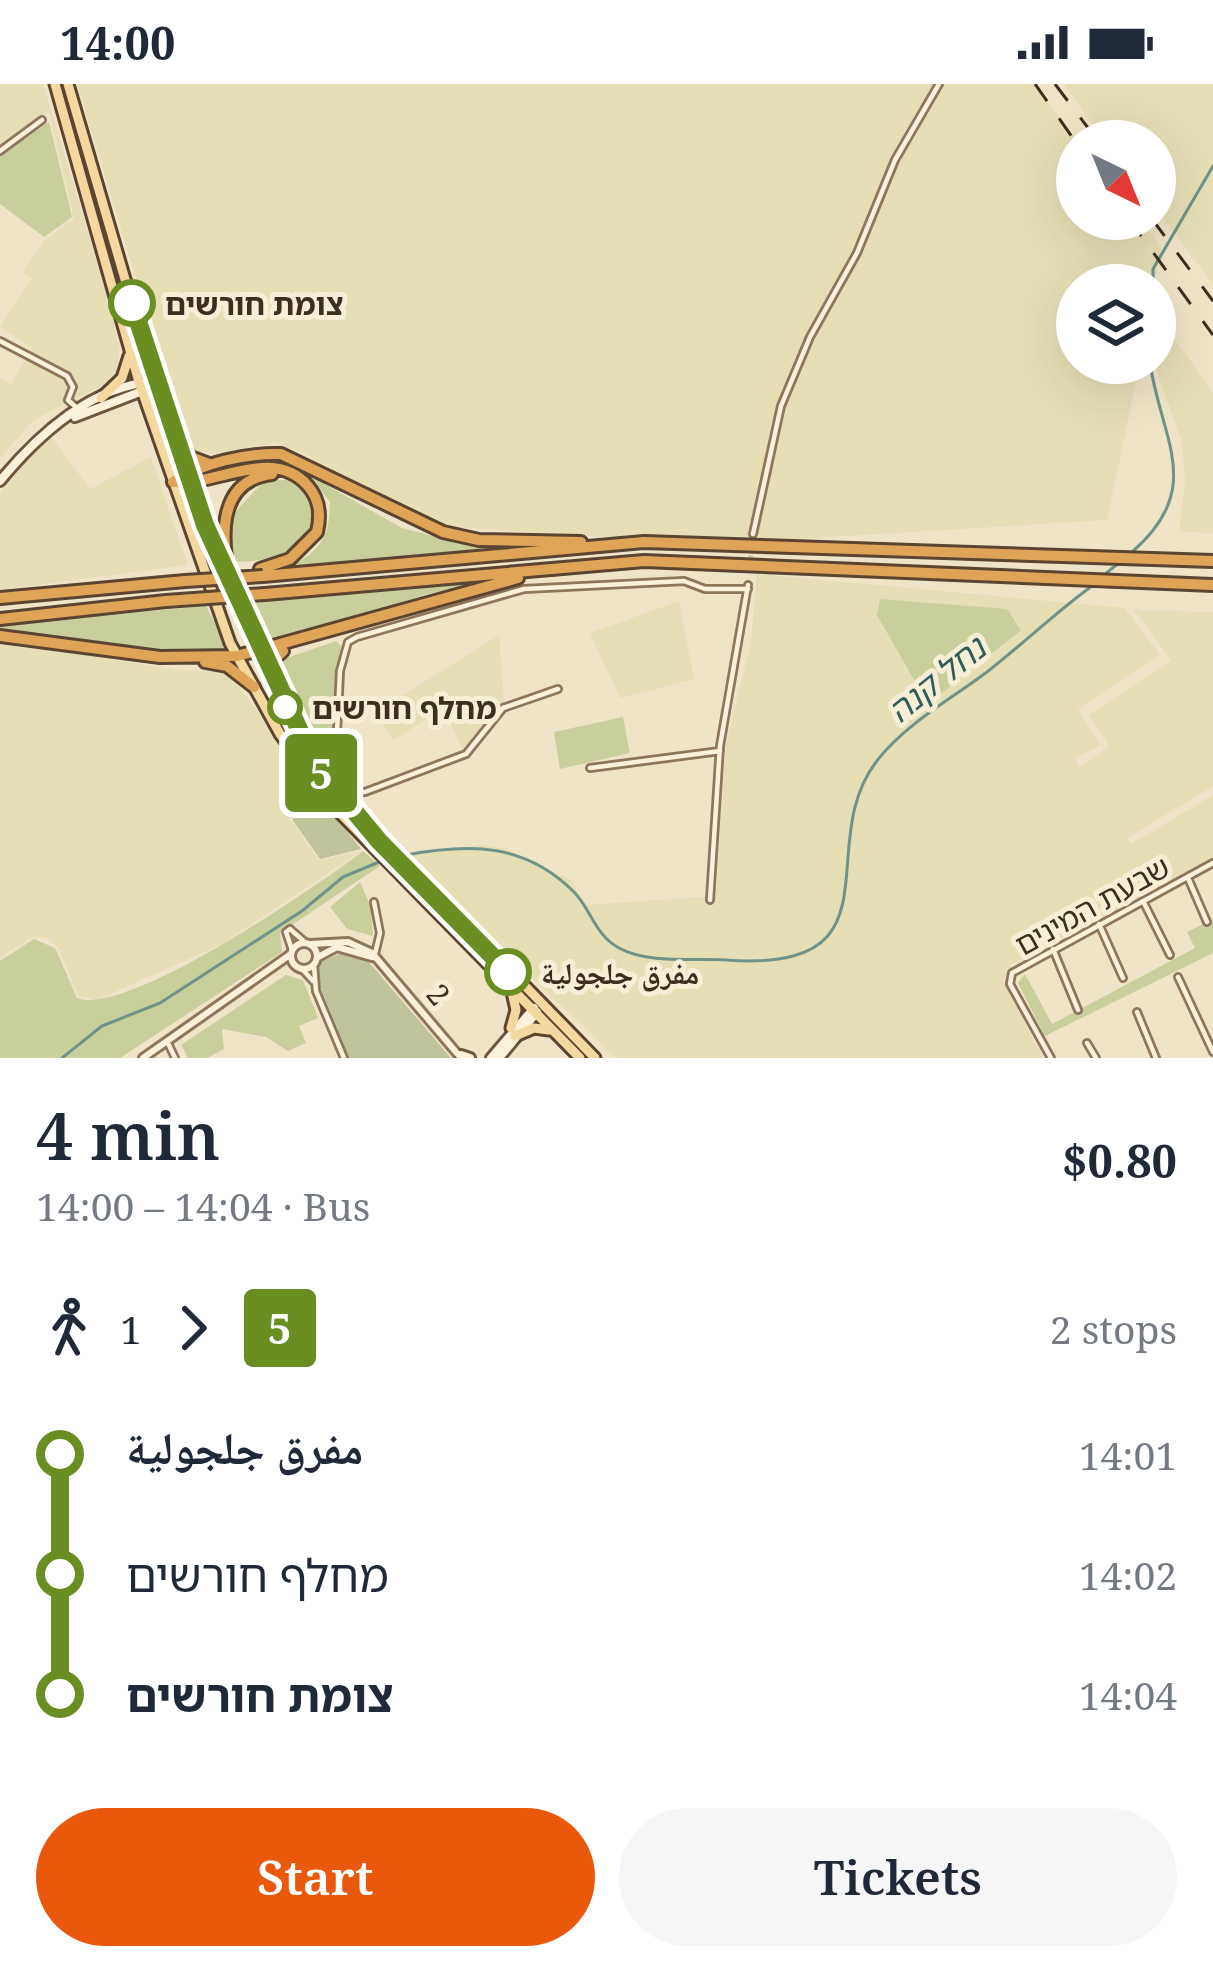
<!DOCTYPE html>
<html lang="en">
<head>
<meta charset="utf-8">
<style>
  body { margin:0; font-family:"Noto Serif","Noto Naskh Arabic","Noto Sans Hebrew",serif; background:#f6f6f7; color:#1f2937; height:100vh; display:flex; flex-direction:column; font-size:45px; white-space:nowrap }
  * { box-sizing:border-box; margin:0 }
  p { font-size:39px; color:#747a83 }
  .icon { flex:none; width:66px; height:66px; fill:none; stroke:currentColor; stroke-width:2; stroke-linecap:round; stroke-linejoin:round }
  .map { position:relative; height:974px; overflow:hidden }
  .side { display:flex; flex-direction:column; background:#fff; flex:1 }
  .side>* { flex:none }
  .badge { padding:0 24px; border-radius:9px; font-size:42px; line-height:78px }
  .needle { width:78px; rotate:137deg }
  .controls { position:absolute; left:1056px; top:36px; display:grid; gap:24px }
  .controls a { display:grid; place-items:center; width:120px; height:120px; border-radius:50%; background:#fff; box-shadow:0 12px 48px #0002; font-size:60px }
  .map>.badge { position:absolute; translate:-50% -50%; box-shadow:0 0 0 6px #fff }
  .legs { display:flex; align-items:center; gap:18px; height:132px; padding:0 36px; font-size:39px }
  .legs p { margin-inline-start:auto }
  .head { display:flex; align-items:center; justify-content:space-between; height:204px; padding:0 36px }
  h1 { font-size:66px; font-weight:600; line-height:90px }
  .action { display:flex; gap:24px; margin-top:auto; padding:24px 36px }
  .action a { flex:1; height:138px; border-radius:72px; background:#ea580c; color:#fff; font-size:48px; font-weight:600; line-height:138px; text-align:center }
  .action a+a { background:#f6f6f7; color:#1f2937 }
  ul { padding:0 36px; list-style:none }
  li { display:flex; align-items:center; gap:42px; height:120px; font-size:45px }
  li i { display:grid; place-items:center; width:18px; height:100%; margin:0 15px; background:currentColor }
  li i::after { content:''; width:30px; height:30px; margin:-15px; border:9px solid; border-radius:50%; background:#fff }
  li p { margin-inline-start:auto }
  li:first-child i { background:linear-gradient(#0000 50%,currentColor 0) }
  li:last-child i { background:linear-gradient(currentColor 50%,#0000 0) }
  .status { display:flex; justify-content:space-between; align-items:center; height:84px; padding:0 60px; background:#fff; direction:ltr }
  .status svg { height:33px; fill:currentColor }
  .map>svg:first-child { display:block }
  .farmland { fill:#e6deb5 }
  .green { fill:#c9cf9b }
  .cemetery { fill:#bfc49a }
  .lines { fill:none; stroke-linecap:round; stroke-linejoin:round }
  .stream { stroke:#6f938a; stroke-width:3 }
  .minor-tunnel { stroke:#ccc0a6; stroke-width:4.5; stroke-dasharray:4.5 2; stroke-linecap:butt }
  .minor-casing { stroke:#8d765c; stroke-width:10 }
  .tertiary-casing { stroke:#8d765c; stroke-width:12 }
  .secondary-casing { stroke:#6f573f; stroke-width:14 }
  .primary-casing { stroke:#5b4430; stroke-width:15 }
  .motorway-casing { stroke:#5b4430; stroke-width:16 }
  .minor { stroke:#faf1dc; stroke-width:4.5 }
  .tertiary { stroke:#faf1dc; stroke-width:6 }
  .secondary { stroke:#faf1dc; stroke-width:8 }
  .primary { stroke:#f3d9a0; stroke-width:9 }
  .motorway { stroke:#e0a458; stroke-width:10 }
  .rail { stroke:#3d2e20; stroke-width:3; stroke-dasharray:21 21; stroke-linecap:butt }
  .motorway-bridge-casing { stroke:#5b4430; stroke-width:16; stroke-linecap:butt }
  .motorway-bridge { stroke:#e0a458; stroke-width:10 }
  .line-1-casing { stroke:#fff; stroke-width:27 }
  .line-1 { stroke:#6b8e23; stroke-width:18 }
  .stop-1-dot { fill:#fff; stroke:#6b8e23; stroke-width:6 }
  .labels { text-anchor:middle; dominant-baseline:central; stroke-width:10; stroke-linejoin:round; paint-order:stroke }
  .stop-label { font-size:30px; font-weight:bold; fill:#3d2e20; stroke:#f7eed8; text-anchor:start }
  .street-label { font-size:30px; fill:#3d2e20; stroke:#f7eed8 }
  .water-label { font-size:33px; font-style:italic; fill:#2f5d5a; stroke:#f7eed8 }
</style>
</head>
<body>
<div class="status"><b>14:00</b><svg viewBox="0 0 49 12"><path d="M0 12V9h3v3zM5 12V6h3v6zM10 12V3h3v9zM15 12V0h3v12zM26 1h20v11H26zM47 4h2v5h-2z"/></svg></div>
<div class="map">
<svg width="1213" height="974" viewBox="0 0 1213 974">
  <rect width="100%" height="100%" fill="#f0e4c8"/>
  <path class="farmland" d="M0 0H43L120 252 117 294 35 335 0 374V295L11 300 33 264 0 243 32 194 23 188 46 155 74 135 49 28 0 63Z
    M77 0H1033L1078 57 1077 135H1140L1161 162 1154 201H1077V279H1140L1107 436 781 456 639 455 454 443 386 420 302 368 274 359 214 370 193 367 184 352Z
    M1064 0H1213V200L1155 123V57H1105Z
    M1160 235 1213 308V449L1179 448 1185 397 1182 359 1157 287Z
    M52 354 90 405 151 373 188 481 0 506V410L24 377Z
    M757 490 1125 524 1160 571 1078 625 1100 661 1075 675 1079 683 1110 662 1089 631 1171 576 1134 526 1213 528V702L1127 754 1132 760 1213 711V774L1011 881 1004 899 1043 974H616L404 771 481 761 504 764 569 795 587 821 716 812 726 660 751 558Z
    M679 517 694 595 620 614 590 549Z
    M499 551 504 617 469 661 462 665 444 623 394 656 375 629Z
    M0 557 165 584 229 589 322 714 290 735 319 777 361 767 222 860 99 915 79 913 58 863 48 854 33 853 0 874Z"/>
  <path class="green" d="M49 38 72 133 44 153 0 120V72Z
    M307 390 402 444 487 466 288 483C319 469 330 453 330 418Z
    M265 396H291C307 410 315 424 310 445 291 473 263 478 231 478L233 430Z
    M499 495 427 510 295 553 262 555 247 518Z
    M880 515 1007 525 1021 546 928 620 877 531Z
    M206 522 229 565 165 566 0 547V541Z
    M336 557 341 562 330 681H326L281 583 287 574Z
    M623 633 630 669 560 685 554 648Z
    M363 767 380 782 280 849 282 868 120 974H0V877L34 855 55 864 77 914C126 934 319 801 363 767Z
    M360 798 371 823 373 852 347 845 330 823Z
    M1213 835V869L1045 952 1018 899 1025 890 1052 940 1195 864 1187 848Z
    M286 891 303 896 318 934 299 942 306 959 288 967 266 953 222 945 224 965 207 974H188L181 961Z"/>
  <path class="cemetery" d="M323 717 361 765 320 775 292 735Z
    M342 869 368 877 451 974H349L317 895 320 878Z"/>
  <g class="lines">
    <path class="stream" d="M1153 201V185L1213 82
      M1132 468C1206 404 1161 356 1150 279
      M1104 491 1120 478
      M406 771C470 759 525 759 574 808 592 827 595 851 619 864 648 880 693 874 726 876 908 889 808 758 880 673 909 638 951 615 987 588 1023 560 1056 528 1092 502
      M62 974 102 942 160 919 302 827 343 793 379 778"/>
    <path class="minor-tunnel" d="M749 489 753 450"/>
    <g class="minor-casing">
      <path id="minor" d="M0 67 42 36
        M0 257 67 292 73 303 68 316 79 326
        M753 450 781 322 810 253 857 169 895 76 939 0
        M590 684 720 667
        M335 690 340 587 348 558 357 553 524 505 684 497 705 505H748
        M334 691 354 708H365L466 670 503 624 558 605
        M1188 794 1207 838
        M710 816 720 662 748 501
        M1143 817 1170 871
        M1099 840 1123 894
        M1053 865 1078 926
        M292 866 286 848 290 845 306 859
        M374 874 380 849 374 818
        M314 881 316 907 344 974
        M302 885 313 897
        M1178 893 1213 968
        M1137 928 1156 974
        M168 959 175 974
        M1087 959 1096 974
        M1051 974 1010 900 1012 889 1213 779"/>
    </g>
    <g class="tertiary-casing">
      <path id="tertiary" d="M291 872a13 13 0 1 1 26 0a13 13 0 1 1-26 0Z
        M310 860 348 858 372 869 461 974
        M318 873 337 863 372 873
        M143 974 291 870"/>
    </g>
    <g class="secondary-casing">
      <path id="secondary" d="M75 333 145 306
        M0 397C37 352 93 300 155 298
        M461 971 470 974
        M491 974 534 924
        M499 974 537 928"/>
    </g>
    <g class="primary-casing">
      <path id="primary" d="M55 0 139 298 230 559 280 650 336 725 580 974
        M68 0 155 298 225 489
        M101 314 122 294 129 272
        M234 511 327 698 595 974
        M511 944 516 926 512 908
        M515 952 534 944 549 946"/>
    </g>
    <g class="motorway-casing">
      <path id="motorway" d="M177 360 185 371 209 380
        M173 398C201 379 247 369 281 370L443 448 479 456 581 458
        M176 398C219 401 273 362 308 402 320 416 321 431 317 448L290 475 260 485
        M263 492 644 458 1213 477
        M231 504C222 462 213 397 272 390
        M265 510 644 477 1213 501
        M0 514 185 497
        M0 535 166 517
        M0 552 160 573 237 572 518 494
        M205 578 227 582 254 603
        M271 593 268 581 283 567"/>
    </g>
    <use href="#minor" class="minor"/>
    <use href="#tertiary" class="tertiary"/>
    <use href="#secondary" class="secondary"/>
    <use href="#primary" class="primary"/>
    <use href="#motorway" class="motorway"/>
    <path class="rail" d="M1035 0 1077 60
      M1055 0 1098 57
      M1129 135 1213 251
      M1152 135 1213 217"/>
    <g class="motorway-bridge-casing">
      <path id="motorway-bridge" d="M185 497 263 492
        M166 517 265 510"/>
    </g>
    <use href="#motorway-bridge" class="motorway-bridge"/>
  </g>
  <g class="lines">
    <g class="line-1-casing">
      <path id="line-1" d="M132 219 205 441 315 680 379 757 508 888"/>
    </g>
    <use href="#line-1" class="line-1"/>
  </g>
  <g class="stop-1-dot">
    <circle cx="132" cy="219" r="21"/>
    <circle cx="285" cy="623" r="15"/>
    <circle cx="508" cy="888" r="21"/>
  </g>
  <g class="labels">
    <g class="stop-label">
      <text x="165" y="219">צומת חורשים</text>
      <text x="312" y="623">מחלף חורשים</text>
      <text x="541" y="888">مفرق جلجولية</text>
    </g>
    <g class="street-label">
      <text transform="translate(1092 821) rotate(-29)">שבעת המינים</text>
      <text transform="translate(439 910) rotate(51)">2</text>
    </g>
    <g class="water-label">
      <text transform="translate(936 595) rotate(-39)">נחל קנה</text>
    </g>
  </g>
</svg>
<div class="controls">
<a><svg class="needle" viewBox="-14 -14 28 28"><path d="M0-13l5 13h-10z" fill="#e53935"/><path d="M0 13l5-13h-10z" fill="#747a83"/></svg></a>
<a><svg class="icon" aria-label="layers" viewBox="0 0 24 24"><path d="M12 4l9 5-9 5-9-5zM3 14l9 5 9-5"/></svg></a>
</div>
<b class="badge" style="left:321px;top:689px;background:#6b8e23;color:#fff">5</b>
</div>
<section class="side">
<div class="head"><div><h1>4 min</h1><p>14:00 – 14:04 · Bus</p></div><b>$0.80</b></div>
<div class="legs"><svg class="icon" aria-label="walk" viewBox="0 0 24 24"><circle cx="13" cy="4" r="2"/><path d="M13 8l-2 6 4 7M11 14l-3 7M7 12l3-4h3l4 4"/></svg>1<svg class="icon" aria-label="forward" viewBox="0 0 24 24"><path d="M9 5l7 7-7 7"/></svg><b class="badge" style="background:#6b8e23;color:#fff">5</b><p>2 stops</p></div>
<ul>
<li><i style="color:#6b8e23"></i><b>مفرق جلجولية</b><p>14:01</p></li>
<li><i style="color:#6b8e23"></i><span>מחלף חורשים</span><p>14:02</p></li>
<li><i style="color:#6b8e23"></i><b>צומת חורשים</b><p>14:04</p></li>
</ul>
<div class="action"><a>Start</a><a>Tickets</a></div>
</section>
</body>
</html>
